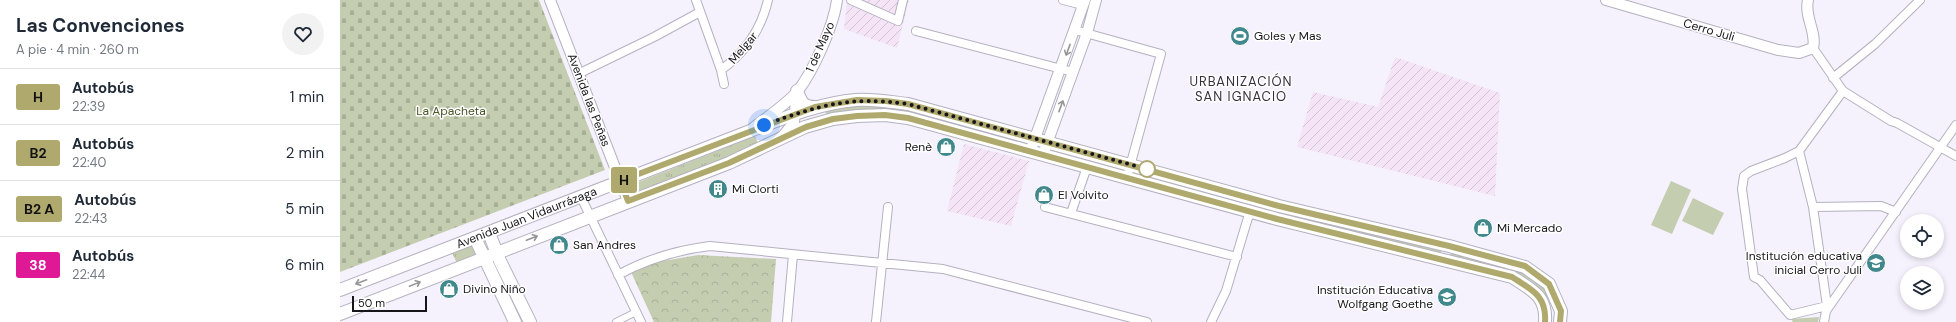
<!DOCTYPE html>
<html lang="es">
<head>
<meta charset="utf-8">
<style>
  body { margin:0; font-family:"DM Sans",sans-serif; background:#f2f2f3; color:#1f2937; height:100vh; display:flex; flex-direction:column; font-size:15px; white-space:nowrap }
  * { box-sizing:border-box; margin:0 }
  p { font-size:13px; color:#747a83 }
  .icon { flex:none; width:22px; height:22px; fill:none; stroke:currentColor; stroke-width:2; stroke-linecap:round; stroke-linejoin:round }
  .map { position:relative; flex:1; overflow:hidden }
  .drawer { display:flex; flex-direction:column; background:#fff; width:340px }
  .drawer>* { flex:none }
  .badge { padding:0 8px; border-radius:3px; font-size:14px; line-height:26px }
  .fabs { position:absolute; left:1560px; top:214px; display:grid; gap:8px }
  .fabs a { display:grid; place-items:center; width:44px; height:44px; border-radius:50%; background:#fff; box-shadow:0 2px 6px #0003; font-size:20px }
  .scale { position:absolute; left:12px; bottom:10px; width:75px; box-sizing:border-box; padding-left:4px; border:2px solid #16151a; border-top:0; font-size:11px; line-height:14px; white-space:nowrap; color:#16151a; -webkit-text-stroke:3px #fff; paint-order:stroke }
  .you { position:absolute; width:20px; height:20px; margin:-10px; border:3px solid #fff; border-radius:50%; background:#1a73e8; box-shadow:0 0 0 6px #1a73e833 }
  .map>.badge { position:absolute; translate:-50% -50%; box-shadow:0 0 0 2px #fff }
  .round { display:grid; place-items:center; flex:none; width:42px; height:42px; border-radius:21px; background:#f2f2f3 }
  .summary { display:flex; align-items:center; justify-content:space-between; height:68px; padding:0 16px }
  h1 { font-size:19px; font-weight:700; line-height:30px }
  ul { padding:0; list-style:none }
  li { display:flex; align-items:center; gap:12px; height:56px; padding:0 16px; border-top:1px solid #e0e1e3 }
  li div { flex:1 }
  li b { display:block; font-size:15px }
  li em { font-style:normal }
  li .badge { min-width:44px; font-weight:700; text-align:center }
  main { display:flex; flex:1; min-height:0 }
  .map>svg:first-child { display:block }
  .industrial { fill:url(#industrial-furrows) }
  .grass { fill:url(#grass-tufts) }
  .cemetery { fill:url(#cemetery-stones) }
  .park { fill:url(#park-crowns) }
  .pitch { fill:#c4cdb0 }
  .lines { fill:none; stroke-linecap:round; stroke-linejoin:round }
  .pedestrian-casing { stroke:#b5b1c0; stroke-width:8 }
  .minor-casing { stroke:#b5b1c0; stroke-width:10 }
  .tertiary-casing { stroke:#b5b1c0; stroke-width:12 }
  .secondary-casing { stroke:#b5b1c0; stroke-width:14 }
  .pedestrian { stroke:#fff; stroke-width:6 }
  .minor { stroke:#fff; stroke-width:8 }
  .tertiary { stroke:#fff; stroke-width:10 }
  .secondary { stroke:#fff; stroke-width:12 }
  .oneway { stroke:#969698 }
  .line-casing { stroke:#fff; stroke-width:9 }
  .line { stroke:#afa96e; stroke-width:6 }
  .walk { stroke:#16151a; stroke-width:4; stroke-dasharray:0 7.2 }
  .stop-dot { fill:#fff; stroke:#afa96e; stroke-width:2 }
  .labels { text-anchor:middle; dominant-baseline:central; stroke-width:3; stroke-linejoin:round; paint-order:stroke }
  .street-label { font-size:12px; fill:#16151a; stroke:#fff }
  .poi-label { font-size:12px; fill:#16151a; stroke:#fff; text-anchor:start }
  .park-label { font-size:12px; fill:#485526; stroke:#fff }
  .neighbourhood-label { font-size:13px; letter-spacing:1px; fill:#34303c; stroke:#fff }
</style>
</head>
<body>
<main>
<section class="drawer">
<div class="summary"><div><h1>Las Convenciones</h1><p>A pie · 4 min · 260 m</p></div><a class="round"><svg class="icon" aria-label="heart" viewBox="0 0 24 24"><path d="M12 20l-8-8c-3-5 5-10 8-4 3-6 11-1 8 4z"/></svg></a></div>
<ul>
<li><span class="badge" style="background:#afa96e;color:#111">H</span><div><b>Autobús</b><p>22:39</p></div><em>1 min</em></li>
<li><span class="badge" style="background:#afa96e;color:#111">B2</span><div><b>Autobús</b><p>22:40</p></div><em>2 min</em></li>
<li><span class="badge" style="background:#afa96e;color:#111">B2 A</span><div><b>Autobús</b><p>22:43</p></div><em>5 min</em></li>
<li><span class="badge" style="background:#df1995;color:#fff">38</span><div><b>Autobús</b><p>22:44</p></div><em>6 min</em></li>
</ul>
</section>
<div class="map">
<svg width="1616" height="322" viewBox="0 0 1616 322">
  <defs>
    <pattern id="industrial-furrows" width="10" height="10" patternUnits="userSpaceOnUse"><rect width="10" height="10" fill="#f4e4f6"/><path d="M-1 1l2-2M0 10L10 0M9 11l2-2" fill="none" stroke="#d0c3d2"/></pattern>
    <pattern id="grass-tufts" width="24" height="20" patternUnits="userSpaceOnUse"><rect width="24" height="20" fill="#c4cdb0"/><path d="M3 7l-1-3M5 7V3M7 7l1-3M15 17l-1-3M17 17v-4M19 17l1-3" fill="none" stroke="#a8af97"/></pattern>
    <pattern id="cemetery-stones" width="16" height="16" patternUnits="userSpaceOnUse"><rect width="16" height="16" fill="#c4cdb0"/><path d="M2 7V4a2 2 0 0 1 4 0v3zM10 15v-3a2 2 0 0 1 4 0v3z" fill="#a8af97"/></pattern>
    <pattern id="park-crowns" width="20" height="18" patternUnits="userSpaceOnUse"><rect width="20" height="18" fill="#c4cdb0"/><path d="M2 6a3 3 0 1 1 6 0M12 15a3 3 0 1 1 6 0" fill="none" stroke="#a8af97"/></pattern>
  </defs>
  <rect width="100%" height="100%" fill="#f5f2fe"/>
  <path class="industrial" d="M507 0H569L557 48 504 29Z
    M1055 57 1160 93 1155 196 957 147 973 92 1038 107Z
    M624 144 689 161 671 226 607 211Z"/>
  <path class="grass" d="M535 104 560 107 679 138 677 144 571 114 487 116 485 111 511 106Z
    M415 136 419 145 299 191 296 183Z
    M797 171 924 205 923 210 796 176Z
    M950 214 1102 249 1100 254 949 218Z
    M128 246H133L137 252 135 254 117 263 112 253 0 297Z
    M1111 252 1182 270 1202 283 1211 298 1206 297C1190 268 1141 264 1110 256Z
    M1479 317 1478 322H1453L1451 319Z"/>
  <path class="cemetery" d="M0 0H199L265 170 0 272Z"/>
  <path class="park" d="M358 255 436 259 431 322H314L291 272 317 262Z"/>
  <path class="pitch" d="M1331 181 1351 190 1332 234 1311 225Z
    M1353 198 1384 213 1373 235 1342 221Z"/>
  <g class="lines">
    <g class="pedestrian-casing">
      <path id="pedestrian" d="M276 322 294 313"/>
    </g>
    <g class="minor-casing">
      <path id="minor" d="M356 0 381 70 384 84
        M511 0 558 21 563 0
        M723 0 743 5
        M735 30 821 54 787 177
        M576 31 733 72
        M1473 48 1503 91 1551 121 1557 123 1616 156
        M381 70C406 52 421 30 428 0
        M238 74 314 37 360 12
        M1493 78 1535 44 1580 0
        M1459 151 1473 207 1487 306 1484 322
        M241 197 301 322
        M705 207 897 257
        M1473 207 1541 206 1556 212
        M731 213 747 167
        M278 275C307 259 337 250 370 246L603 269 807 322
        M1487 306 1450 315 1420 280 1414 277 1402 189 1404 176 1411 171 1445 158 1459 151 1503 91
        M1486 311 1616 125
        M447 322 453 255
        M536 322 548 207
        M871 322 886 291 910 211"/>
    </g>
    <g class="tertiary-casing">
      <path id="tertiary" d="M210 0 288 201
        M1266 0 1438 50 1459 53 1473 48C1477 32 1464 17 1468 0
        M414 127C429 116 445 105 457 92 473 72 494 25 497 0
        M442 137 454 122 457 91
        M705 149 747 33 756 0
        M690 152 745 0"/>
    </g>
    <g class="secondary-casing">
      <g id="secondary">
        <path d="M457 91C461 102 463 107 475 107"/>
        <path d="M149 233 160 261 190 322"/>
        <path d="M135 238 175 322"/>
        <path id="s1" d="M0 290 410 131C444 118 479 103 516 100 533 99 551 102 568 104L939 206 1109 246 1185 267 1209 284 1221 311 1220 322"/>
        <path d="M0 314 389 163 465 127 493 119 517 116 545 115 568 118 937 219 1172 277C1192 290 1207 296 1205 322"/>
      </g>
    </g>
    <use href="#pedestrian" class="pedestrian"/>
    <use href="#minor" class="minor"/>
    <use href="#tertiary" class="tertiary"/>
    <use href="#secondary" class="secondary"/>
  </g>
  <defs><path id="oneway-shaft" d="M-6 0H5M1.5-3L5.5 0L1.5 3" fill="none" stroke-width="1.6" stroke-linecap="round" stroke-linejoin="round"/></defs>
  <g class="oneway">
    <use href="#oneway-shaft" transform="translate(728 50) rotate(110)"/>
    <use href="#oneway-shaft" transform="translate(721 106) rotate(-70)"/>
    <use href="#oneway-shaft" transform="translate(192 238) rotate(-21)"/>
    <use href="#oneway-shaft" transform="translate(21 282) rotate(159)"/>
    <use href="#oneway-shaft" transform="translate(75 284) rotate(-22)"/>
  </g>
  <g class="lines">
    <g class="line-casing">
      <path id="line" d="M1205 322C1207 296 1192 290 1172 277L937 219 568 118 545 115 517 116 493 119 466 127 389 163 288 201 280 181 475 107 517 100 546 101 568 104 939 206 1109 246 1185 266 1209 284 1221 311 1220 322"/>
    </g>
    <use href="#line" class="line"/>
    <path class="walk" d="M424 125C480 105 509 96 568 104L807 169"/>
  </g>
  <defs>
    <g id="stadium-disc" transform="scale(1)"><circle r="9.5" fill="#41888d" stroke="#fff"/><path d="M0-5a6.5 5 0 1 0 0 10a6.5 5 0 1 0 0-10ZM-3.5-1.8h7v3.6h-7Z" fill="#fff"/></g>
    <g id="shop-disc" transform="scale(1)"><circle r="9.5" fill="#41888d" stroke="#fff"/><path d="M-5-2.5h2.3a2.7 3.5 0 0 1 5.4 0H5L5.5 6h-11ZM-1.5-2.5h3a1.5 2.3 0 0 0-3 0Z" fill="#fff"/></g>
    <g id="building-disc" transform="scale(1)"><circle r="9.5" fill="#41888d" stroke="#fff"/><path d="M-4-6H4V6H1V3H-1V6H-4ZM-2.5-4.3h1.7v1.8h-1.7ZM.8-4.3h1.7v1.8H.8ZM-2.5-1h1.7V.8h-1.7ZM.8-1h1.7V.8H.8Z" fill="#fff"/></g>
    <g id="school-disc" transform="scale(1)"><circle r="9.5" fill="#41888d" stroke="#fff"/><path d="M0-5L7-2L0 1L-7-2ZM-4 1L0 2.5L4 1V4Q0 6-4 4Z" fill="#fff"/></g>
  </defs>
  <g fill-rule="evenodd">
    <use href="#stadium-disc" x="900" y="36"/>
    <use href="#shop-disc" x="606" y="147"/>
    <use href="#building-disc" x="378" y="189"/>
    <use href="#shop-disc" x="704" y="195"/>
    <use href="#shop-disc" x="1143" y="228"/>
    <use href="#shop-disc" x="219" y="245"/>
    <use href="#school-disc" x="1536" y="263"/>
    <use href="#shop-disc" x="109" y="289"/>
    <use href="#school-disc" x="1107" y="297"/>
  </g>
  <circle class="stop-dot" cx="807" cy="169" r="8"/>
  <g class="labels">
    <g class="street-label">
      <text transform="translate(1369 30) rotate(16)">Cerro Juli</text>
      <text transform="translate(480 47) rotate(-66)">1 de Mayo</text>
      <text transform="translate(403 48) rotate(-50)">Melgar</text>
      <text transform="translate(249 100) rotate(69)">Avenida las Peñas</text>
      <text stroke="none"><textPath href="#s1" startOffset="200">Avenida Juan Vidaurrázaga</textPath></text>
    </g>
    <g class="poi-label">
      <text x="914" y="36">Goles y Mas</text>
      <text x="592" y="147" text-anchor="end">Renè</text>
      <text x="392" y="189">Mi Clorti</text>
      <text x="718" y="195">El Volvito</text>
      <text x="1157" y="228">Mi Mercado</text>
      <text x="233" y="245">San Andres</text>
      <text x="1522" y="256" text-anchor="end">Institución educativa<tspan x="1522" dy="14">inicial Cerro Juli</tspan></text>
      <text x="123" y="289">Divino Niño</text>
      <text x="1093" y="290" text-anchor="end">Institución Educativa<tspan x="1093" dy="14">Wolfgang Goethe</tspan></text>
    </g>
    <g class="park-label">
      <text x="111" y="111">La Apacheta</text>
    </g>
    <g class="neighbourhood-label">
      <text x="901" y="81">URBANIZACIÓN<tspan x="901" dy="15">SAN IGNACIO</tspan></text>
    </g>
  </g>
</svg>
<div class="fabs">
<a><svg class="icon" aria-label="locate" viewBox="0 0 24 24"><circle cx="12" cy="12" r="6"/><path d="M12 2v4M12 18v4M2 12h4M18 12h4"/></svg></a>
<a><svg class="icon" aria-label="layers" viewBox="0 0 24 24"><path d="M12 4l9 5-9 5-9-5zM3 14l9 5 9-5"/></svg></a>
</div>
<div class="scale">50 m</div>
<div class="you" style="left:424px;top:125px"></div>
<b class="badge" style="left:284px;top:180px;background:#afa96e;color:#111">H</b>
</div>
</main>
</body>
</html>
